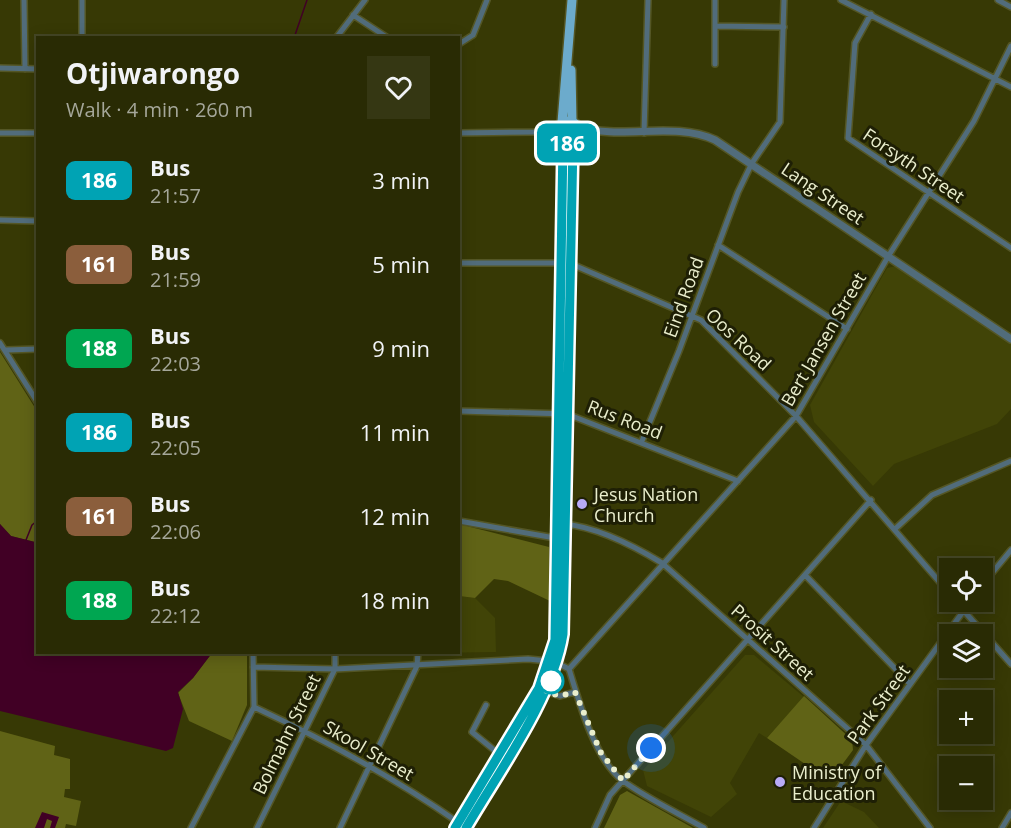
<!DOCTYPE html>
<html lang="en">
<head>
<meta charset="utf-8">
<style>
  body { margin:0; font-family:"Open Sans",sans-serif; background:#353713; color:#f1f3f6; height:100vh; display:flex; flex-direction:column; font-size:22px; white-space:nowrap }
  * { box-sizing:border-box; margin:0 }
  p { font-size:20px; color:#a5a79a }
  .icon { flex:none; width:33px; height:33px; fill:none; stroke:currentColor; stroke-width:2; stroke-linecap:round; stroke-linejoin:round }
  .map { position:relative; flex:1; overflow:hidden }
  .side { position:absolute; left:36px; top:36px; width:424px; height:618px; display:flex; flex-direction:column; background:#292b04; border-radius:0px; box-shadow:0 3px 15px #0003,0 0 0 2px #454726 }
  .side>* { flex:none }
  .badge { padding:0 12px; border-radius:9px; font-size:21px; line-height:39px }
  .tools { position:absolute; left:939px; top:558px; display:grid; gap:12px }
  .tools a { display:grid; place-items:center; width:54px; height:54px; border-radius:0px; background:#292b04; box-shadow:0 3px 15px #0003,0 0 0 2px #454726; font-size:30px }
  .you { position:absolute; width:30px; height:30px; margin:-15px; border:4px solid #fff; border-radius:50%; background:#1a73e8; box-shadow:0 0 0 9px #1a73e833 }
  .map>.badge { position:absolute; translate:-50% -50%; box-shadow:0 0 0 3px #fff }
  .round { display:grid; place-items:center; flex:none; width:63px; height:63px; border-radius:0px; background:#353713 }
  .overview { display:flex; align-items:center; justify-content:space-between; height:102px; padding:0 30px }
  h1 { font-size:28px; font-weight:700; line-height:45px }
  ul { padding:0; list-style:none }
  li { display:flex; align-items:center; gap:18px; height:84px; padding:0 30px }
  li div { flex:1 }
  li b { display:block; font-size:22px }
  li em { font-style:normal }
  li .badge { min-width:66px; font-weight:700; text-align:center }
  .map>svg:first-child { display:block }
  .built { fill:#414407 }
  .green { fill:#606316 }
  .water { fill:#410025 }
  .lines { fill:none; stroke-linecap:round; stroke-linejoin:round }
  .stream { stroke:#410025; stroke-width:1.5 }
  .minor-casing { stroke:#545625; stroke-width:8 }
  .tertiary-casing { stroke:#545625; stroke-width:10 }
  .trunk-casing { stroke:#545625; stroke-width:12 }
  .minor { stroke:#516c7b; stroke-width:5 }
  .tertiary { stroke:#516c7b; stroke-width:7 }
  .trunk { stroke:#6cabcc; stroke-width:9 }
  .line-casing { stroke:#fff; stroke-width:14 }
  .line { stroke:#00a3b4; stroke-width:9 }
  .walk { stroke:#eaeecd; stroke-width:6; stroke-dasharray:0 10.8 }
  .poi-dot { fill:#b9abf7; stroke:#1e1f05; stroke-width:2 }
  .stop-dot { fill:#fff; stroke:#00a3b4; stroke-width:3 }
  .labels { text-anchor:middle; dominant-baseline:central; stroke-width:6; stroke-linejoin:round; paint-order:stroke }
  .street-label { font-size:18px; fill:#eaeecd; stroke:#1e1f05 }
  .poi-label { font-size:18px; fill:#eaeecd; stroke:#1e1f05; text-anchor:start }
</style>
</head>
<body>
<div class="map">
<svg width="1011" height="828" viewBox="0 0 1011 828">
  <rect width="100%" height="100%" fill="#373905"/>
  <path class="built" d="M896 266 1011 343V409L997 424 894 464 873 486 814 422 810 405 887 268Z
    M459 596 475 598 495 618 496 652 429 653 459 652Z
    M745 655H754L804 697 767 738 759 733 730 783 737 794 711 817 647 786 643 770Z
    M841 801 864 812 879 828H823Z"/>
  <path class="green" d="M0 352 37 411V546L35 542 11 536 0 524Z
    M459 524 549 547 550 601 508 581 494 579 475 598 459 596Z
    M212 653H247V705L232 741 189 721 178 693 193 678Z
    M804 696 852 740 853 750 830 781 767 738Z
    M0 731 55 746 54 755 70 759V789H65L64 797 81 801 76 826 66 824 65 828H0Z
    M627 791 693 828H604L620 795Z"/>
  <path class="water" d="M0 524 11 536 35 542 37 546 38 652 212 653 193 678 178 692 183 709 173 748 166 751 0 711Z
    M42 812 59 817 55 828H50L52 821 47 819 44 828H35Z"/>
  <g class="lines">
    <path class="stream" d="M294 38 307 0
      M26 540 32 525 38 520"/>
    <g class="minor-casing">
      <path id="minor" d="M24 0 25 69
        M82 0V38
        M841 0 1011 87
        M998 0 1011 7
        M871 14 855 43 848 138 1011 248
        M353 15 388 38
        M715 26 784 27
        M336 38 365 0
        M459 44 473 35 487 0
        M715 64V0
        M0 68 38 69
        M538 132 559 138
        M0 133H38
        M459 133 536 132 559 125
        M644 133 648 0
        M0 220 38 221
        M718 245 847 329
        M459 263H569L701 320 796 416 950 594
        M0 343 38 403
        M6 350 38 349
        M459 411 567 414 738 481
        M642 441 679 351 738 192 752 163 780 122 784 0
        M459 521 555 538
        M564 524C598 527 634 546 662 563L866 745 930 828
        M895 529 932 495 1011 461
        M806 576 910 684
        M982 585 1011 550
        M956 602 1011 664
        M557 663 569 669C579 702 595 760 623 781 648 799 678 813 704 828
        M253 667 335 669 528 659 548 661
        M569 669 796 416 889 255 974 121 1011 46
        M545 691 560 696 575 692
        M486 705 472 732 499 754
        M254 707C325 740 395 778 459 823
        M191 828 254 707 253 652
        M257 828 335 669V652
        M340 828 417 666 418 652
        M595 828 610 795 871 500
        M814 828 866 745 970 602
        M1002 828 1011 813"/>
    </g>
    <g class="tertiary-casing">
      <path id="tertiary" d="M579 127C622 140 674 121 715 140L1011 339
        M579 136 596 133"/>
    </g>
    <g class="trunk-casing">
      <path id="trunk" d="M571 70 572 121
        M557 132a11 11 0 1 1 22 0a11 11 0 1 1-22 0Z
        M562 122 572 0
        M569 233 573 142
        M455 828 539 688 555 640 563 142
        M466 828 546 692 558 663 564 623 569 276"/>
    </g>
    <use href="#minor" class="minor"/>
    <use href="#tertiary" class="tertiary"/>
    <use href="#trunk" class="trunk"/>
  </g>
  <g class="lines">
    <g class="line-casing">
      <path id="line" d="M455 828 539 688 555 640 563 142H573L563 634C553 698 499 771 466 828"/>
    </g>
    <use href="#line" class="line"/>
    <path class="walk" d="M551 681 546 692 560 696 575 692 601 753 623 781 651 748"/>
  </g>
  <g class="poi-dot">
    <circle cx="582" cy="504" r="6"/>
    <circle cx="780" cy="782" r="6"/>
  </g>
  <circle class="stop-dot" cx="551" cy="681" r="12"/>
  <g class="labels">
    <g class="street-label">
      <text transform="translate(914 165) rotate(34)">Forsyth Street</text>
      <text transform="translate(823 193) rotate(34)">Lang Street</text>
      <text transform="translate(683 297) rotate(-70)">Eind Road</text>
      <text transform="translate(739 339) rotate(43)">Oos Road</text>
      <text transform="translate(823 339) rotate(-60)">Bert Jansen Street</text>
      <text transform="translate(625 419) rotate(21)">Rus Road</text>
      <text transform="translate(773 642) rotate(42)">Prosit Street</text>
      <text transform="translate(878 704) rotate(-54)">Park Street</text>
      <text transform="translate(286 734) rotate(-64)">Bolmahn Street</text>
      <text transform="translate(369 750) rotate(30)">Skool Street</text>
    </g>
    <g class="poi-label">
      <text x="594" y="494">Jesus Nation<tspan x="594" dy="21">Church</tspan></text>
      <text x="792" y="772">Ministry of<tspan x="792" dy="21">Education</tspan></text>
    </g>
  </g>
</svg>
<div class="tools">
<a><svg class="icon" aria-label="locate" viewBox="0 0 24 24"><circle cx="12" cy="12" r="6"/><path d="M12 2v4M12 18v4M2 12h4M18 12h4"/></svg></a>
<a><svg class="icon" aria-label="layers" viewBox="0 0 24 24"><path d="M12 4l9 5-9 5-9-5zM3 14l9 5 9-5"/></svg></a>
<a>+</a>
<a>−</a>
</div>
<div class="you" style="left:651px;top:748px"></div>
<b class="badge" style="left:567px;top:143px;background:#00a3b4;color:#fff">186</b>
<section class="side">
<div class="overview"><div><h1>Otjiwarongo</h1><p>Walk · 4 min · 260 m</p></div><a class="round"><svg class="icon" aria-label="heart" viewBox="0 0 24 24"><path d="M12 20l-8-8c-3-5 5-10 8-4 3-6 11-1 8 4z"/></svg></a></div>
<ul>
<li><span class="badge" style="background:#00a3b4;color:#fff">186</span><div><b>Bus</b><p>21:57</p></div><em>3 min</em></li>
<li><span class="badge" style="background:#8b5e3c;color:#fff">161</span><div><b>Bus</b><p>21:59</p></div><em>5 min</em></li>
<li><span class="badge" style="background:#00a651;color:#fff">188</span><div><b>Bus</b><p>22:03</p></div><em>9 min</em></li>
<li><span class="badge" style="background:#00a3b4;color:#fff">186</span><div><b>Bus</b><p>22:05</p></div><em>11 min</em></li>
<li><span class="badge" style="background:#8b5e3c;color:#fff">161</span><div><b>Bus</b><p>22:06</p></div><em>12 min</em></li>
<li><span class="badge" style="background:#00a651;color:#fff">188</span><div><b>Bus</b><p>22:12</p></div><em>18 min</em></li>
</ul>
</section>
</div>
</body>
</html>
